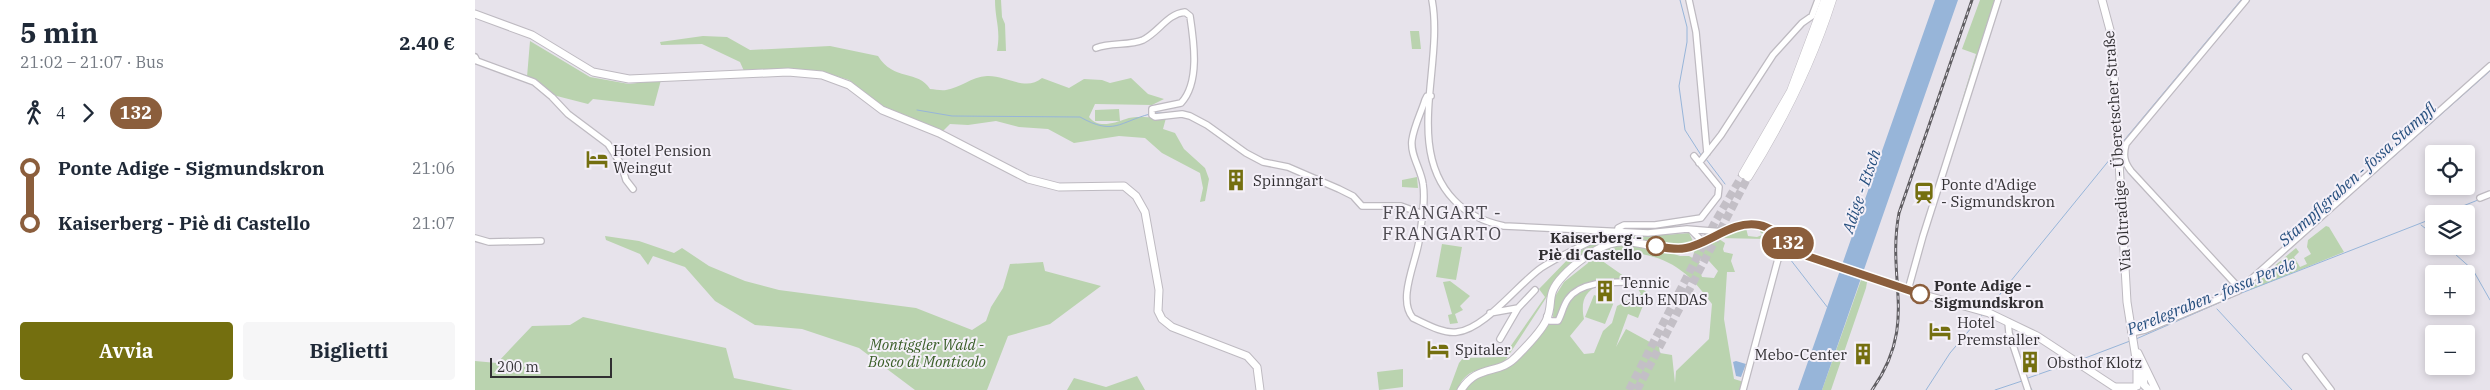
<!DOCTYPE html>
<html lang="it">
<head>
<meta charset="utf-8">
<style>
  body { margin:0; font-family:"IBM Plex Serif",serif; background:#f6f6f7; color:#1f2937; height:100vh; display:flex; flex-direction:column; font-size:19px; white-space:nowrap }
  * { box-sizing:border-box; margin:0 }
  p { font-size:16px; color:#747a83 }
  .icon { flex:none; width:28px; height:28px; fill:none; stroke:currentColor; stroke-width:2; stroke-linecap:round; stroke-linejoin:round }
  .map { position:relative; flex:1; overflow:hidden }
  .details { display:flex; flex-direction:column; background:#fff; width:475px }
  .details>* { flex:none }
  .badge { padding:0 10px; border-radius:16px; font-size:18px; line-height:32px }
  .controls { position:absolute; left:1950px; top:145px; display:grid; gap:10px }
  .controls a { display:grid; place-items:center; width:50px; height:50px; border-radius:5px; background:#fff; box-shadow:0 2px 8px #0003; font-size:25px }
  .scale { position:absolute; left:15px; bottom:12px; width:122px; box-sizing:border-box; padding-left:5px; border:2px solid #312f32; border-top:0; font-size:14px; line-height:18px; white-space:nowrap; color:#312f32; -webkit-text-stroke:4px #f4f0f8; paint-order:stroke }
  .map>.badge { position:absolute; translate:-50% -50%; box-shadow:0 0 0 2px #fff }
  .legs { display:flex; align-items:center; gap:8px; height:55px; padding:0 20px; font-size:16px }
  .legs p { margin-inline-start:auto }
  .headline { display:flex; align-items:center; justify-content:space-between; height:85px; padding:0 20px }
  h1 { font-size:28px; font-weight:700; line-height:38px }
  .cta { display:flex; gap:10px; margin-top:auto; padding:10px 20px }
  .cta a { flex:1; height:58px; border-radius:5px; background:#746f0f; color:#fff; font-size:20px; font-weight:700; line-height:58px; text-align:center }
  .cta a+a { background:#f6f6f7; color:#1f2937 }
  ul { padding:0 20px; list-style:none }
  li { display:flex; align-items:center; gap:18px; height:55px; font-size:19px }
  li i { display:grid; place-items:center; width:8px; height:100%; margin:0 6px; background:currentColor }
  li i::after { content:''; width:12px; height:12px; margin:-6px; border:4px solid; border-radius:50%; background:#fff }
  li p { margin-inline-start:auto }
  li:first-child i { background:linear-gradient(#0000 50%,currentColor 0) }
  li:last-child i { background:linear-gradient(currentColor 50%,#0000 0) }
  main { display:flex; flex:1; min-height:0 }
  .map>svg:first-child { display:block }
  .green { fill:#bad3af; fill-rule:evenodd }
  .water { fill:#97b5d9 }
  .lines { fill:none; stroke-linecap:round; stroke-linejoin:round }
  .stream { stroke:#97b5d9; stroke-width:1 }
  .highway-tunnel { stroke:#c3bfc6; stroke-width:8; stroke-dasharray:8 4; stroke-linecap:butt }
  .minor-casing { stroke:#bebac1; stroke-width:8 }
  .major-casing { stroke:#bebac1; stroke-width:9 }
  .highway-casing { stroke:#bebac1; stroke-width:9 }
  .minor { stroke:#fff; stroke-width:5.5 }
  .major { stroke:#fff; stroke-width:7 }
  .highway { stroke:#fff; stroke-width:8 }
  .rail-casing { stroke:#605e62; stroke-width:3 }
  .rail { stroke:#f4f0f8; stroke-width:1; stroke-dasharray:4; stroke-linecap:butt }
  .line-1-casing { stroke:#fff; stroke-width:11 }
  .line-1 { stroke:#8b5e3c; stroke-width:8 }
  .stop-1-dot { fill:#fff; stroke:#8b5e3c; stroke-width:2.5 }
  .labels { text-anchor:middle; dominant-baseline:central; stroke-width:4; stroke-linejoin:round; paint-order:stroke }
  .poi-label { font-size:15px; fill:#312f32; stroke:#f4f0f8; text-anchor:start }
  .street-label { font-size:15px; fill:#312f32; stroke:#f4f0f8 }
  .stop-label { font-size:15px; font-weight:bold; fill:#312f32; stroke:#f4f0f8; text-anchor:end }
  .park-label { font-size:15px; font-style:italic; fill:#3a5e28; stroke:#f4f0f8 }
  .water-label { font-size:16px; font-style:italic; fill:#264f7e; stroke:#f4f0f8 }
  .quarter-label { font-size:18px; letter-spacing:1px; fill:#4d4a50; stroke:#f4f0f8 }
</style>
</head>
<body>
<main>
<section class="details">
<div class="headline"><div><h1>5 min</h1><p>21:02 – 21:07 · Bus</p></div><b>2.40 €</b></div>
<div class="legs"><svg class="icon" aria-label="walk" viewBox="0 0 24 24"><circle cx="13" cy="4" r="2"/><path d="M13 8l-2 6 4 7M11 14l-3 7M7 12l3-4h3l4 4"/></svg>4<svg class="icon" aria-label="forward" viewBox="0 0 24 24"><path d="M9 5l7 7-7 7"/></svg><b class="badge" style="background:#8b5e3c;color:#fff">132</b></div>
<ul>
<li><i style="color:#8b5e3c"></i><b>Ponte Adige - Sigmundskron</b><p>21:06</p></li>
<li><i style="color:#8b5e3c"></i><b>Kaiserberg - Piè di Castello</b><p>21:07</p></li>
</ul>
<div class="cta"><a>Avvia</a><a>Biglietti</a></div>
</section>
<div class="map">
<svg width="2015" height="390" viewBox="0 0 2015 390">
  <rect width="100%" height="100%" fill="#e7e3eb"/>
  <path class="green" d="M520 0H526L527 17 530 24 531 51H522C526 29 520 20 520 0Z
    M1505 0H1522L1475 148 1473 147 1470 157 1501 54 1487 49Z
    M935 31H944L946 49H937Z
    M228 36 252 37 275 50 355 46 403 56C418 81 444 70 455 89 460 89 466 91 471 90 485 88 496 77 512 76 531 75 551 92 567 78L594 88 609 79 627 80 635 83 656 78 673 94 689 99 677 105 620 104 614 117C623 129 639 123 651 119 659 115 681 118 691 118L688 129 700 133 709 149 730 168 734 179 730 201 725 202 728 188 725 173 687 153 670 138 644 136 599 143 573 129 544 127 521 121 493 125 475 124 467 132 407 107 374 80 348 72 269 71 265 62 227 44 186 45 185 42Z
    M55 41 115 77 154 84 186 80 179 106 118 99 113 104 74 94 52 77Z
    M644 109 645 121H620V110Z
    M942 177 943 188 927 187V180Z
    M1851 226 1854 227 1869 252 1775 290 1774 287 1821 248 1824 252 1819 257 1825 267 1832 264 1829 258 1836 254 1832 247 1833 240Z
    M1271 228 1273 236 1282 237 1287 235 1291 239 1243 238Z
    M1286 229 1296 233 1312 246 1298 242 1285 232Z
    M1140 232 1190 235 1214 233 1218 241 1213 245 1203 247 1174 240 1136 241 1088 272 1028 364C1010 368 988 369 983 390H974L984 363 988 358 1028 357 1070 297 1064 289 1097 255Z
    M130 236 164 241 199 253 207 248 234 266 270 281 304 290 441 308 497 330 511 321 516 307 528 288 535 264 568 262 570 271 626 286 575 324 533 336 512 390H440L384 348 327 329 280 325 240 301 210 267 178 256 173 265 165 254 131 240Z
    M1244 239 1250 243 1248 249 1249 252 1258 254 1256 261 1260 272H1252L1249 319 1259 379 1269 382 1267 390H989L997 379 1037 365 1078 317 1079 298 1089 282 1113 263 1115 258 1128 250 1148 243 1184 249 1205 256H1214L1225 262 1223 265 1227 277 1239 278 1243 271 1234 261 1218 256 1220 249ZM1152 252C1194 256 1213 271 1237 304L1234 339 1201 371 1200 383 1197 355 1185 353 1184 347 1151 329 1141 347 1153 314 1163 318 1173 293 1123 258ZM1152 279 1162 287 1166 294 1142 306 1137 323 1128 331 1119 353 1109 354 1095 336 1109 319C1102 286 1127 283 1152 279Z
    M967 244 987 247 981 280 961 277Z
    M1386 280 1392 282 1391 288 1356 390H1347Z
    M975 281 995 296 985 306 988 310 980 314 983 323 975 324 973 315 977 314 968 282Z
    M1119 295 1139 302 1130 324 1110 317Z
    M108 317 251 348 259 378 318 390H0V361L22 363 57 326 95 325Z
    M928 369V387L904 390 902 372Z
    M662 376 670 390H592L599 378 631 387Z"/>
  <path class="water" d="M1460 0H1483L1347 390H1323Z
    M1261 361 1271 364 1266 377 1261 376 1258 362Z"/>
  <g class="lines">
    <path class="stream" d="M1205 0 1212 27V42L1204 86 1210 130 1226 155
      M442 110 477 116 605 117C639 136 644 122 675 114
      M679 113H688
      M1646 144 1766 0
      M1231 159 1250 184
      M1968 214 2003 200
      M1946 225 1959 235
      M1971 246 1998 270 2015 300
      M1315 259 1353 308
      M1765 293 2015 71
      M1513 309 1640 153
      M1742 309 1817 390
      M1661 339 1764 294 1959 218
      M1605 360 1655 341
      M1553 378 1596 363
      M1554 385 1557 390
      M1451 390 1475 353 1508 314
      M1520 390 1547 381"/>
    <path class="highway-tunnel" d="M1154 390 1240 222 1268 174
      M1162 390 1273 177"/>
    <g class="minor-casing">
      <path id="minor" d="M957 0C969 64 929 148 979 200 992 214 1010 222 1029 226L1173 233 1212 229 1249 232
        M1214 0 1221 32 1232 153
        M621 48C636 42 654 46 668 40 684 32 692 14 710 12L715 16C719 42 725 83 706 103L677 109V115L680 117 707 114 715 116 732 125 771 153 788 162 813 167 864 189 878 196 887 206H926L948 214
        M0 57 2 61 59 82 77 97 93 114 133 144 146 164 151 180 158 189
        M956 96H952L950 100C946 113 939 126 937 140 935 155 946 169 948 184 951 203 946 223 944 241 941 262 922 300 938 318 951 324 968 334 982 332 1010 329 1042 285 1066 268 1086 255 1109 245 1130 234L1131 231
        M1224 163 1246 135 1298 55 1327 23 1337 16 1343 0
        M2005 198 2015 194
        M1216 230 1228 242
        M1143 231V228L1149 225H1180L1226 218 1243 196 1244 187 1219 156
        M0 238 14 242 66 241
        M1765 289 1656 171C1649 162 1648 155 1651 144L1771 0
        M1433 290 1448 236 1523 0
        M1015 313 1043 308 1060 290
        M1072 316 1075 321H1083C1087 314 1088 306 1093 299 1105 282 1133 282 1151 282
        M1533 322 1534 333 1553 390
        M1656 333 1670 330 1763 291 2015 66
        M1025 339 1043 308
        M1831 357 1856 390
        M1268 390 1303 259 1319 249"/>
    </g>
    <g class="major-casing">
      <path id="major" d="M1627 0 1635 30 1638 56 1652 302 1662 365V386
        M0 14 57 35 118 72 154 79 313 72 347 75 374 85 407 110 464 133 553 179 584 187 649 186 661 196 670 212 684 290 683 311 687 319 697 327 772 356 782 367 785 390
        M1663 353 1681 390
        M1667 368 1669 385 1674 390
        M1641 387H1660
        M986 390C1003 363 1024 376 1042 356 1052 346 1065 333 1071 321 1080 302 1069 296 1088 276 1099 264 1119 249 1135 244 1160 236 1185 253 1210 249 1236 244 1258 220 1285 226 1304 230 1315 248 1332 256L1424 288 1514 313 1562 336 1644 390"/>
    </g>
    <g class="highway-casing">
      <path id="highway" d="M1268 174 1316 91 1350 0
        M1273 177C1308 121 1337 63 1357 0"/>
    </g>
    <use href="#minor" class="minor"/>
    <use href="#major" class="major"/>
    <use href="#highway" class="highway"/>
    <g class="rail-casing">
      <path id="rail" d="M1397 390C1444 323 1411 282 1424 213L1497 0"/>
    </g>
    <use href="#rail" class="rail"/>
  </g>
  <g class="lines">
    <g class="line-1-casing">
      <path id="line-1" d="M1181 246C1191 248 1201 250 1211 248 1236 243 1257 220 1284 225 1304 229 1315 248 1332 256L1445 294"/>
    </g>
    <use href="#line-1" class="line-1"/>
  </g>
  <defs>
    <g id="hotel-bare" transform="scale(1.725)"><path d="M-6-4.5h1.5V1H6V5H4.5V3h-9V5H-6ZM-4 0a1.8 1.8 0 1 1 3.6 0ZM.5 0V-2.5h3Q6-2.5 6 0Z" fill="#746f0f" stroke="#f4f0f8" stroke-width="2.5" paint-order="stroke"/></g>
    <g id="building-bare" transform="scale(1.725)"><path d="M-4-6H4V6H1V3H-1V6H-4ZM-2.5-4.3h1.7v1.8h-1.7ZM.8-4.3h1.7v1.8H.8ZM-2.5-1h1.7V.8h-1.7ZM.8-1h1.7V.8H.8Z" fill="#746f0f" stroke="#f4f0f8" stroke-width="2.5" paint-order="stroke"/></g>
    <g id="station-bare" transform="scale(1.725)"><path d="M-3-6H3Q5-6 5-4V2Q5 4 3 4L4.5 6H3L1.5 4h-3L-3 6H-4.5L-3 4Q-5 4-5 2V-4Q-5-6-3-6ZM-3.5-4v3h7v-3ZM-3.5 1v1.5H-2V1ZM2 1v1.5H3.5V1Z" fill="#746f0f" stroke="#f4f0f8" stroke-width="2.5" paint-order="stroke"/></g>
  </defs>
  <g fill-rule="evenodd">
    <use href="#hotel-bare" x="122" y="159"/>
    <use href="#building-bare" x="761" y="180"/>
    <use href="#station-bare" x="1449" y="193"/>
    <use href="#building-bare" x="1130" y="291"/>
    <use href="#hotel-bare" x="1465" y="331"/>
    <use href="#hotel-bare" x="963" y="349"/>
    <use href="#building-bare" x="1388" y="354"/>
    <use href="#building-bare" x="1555" y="362"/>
  </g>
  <g class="stop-1-dot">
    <circle cx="1181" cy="246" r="9"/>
    <circle cx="1445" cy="294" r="9"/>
  </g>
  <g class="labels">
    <g class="poi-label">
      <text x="138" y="150">Hotel Pension<tspan x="138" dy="17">Weingut</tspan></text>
      <text x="778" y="180">Spinngart</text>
      <text x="1466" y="184">Ponte d'Adige<tspan x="1466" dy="17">- Sigmundskron</tspan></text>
      <text x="1146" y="282">Tennic<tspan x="1146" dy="17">Club ENDAS</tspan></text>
      <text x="1482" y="322">Hotel<tspan x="1482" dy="17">Premstaller</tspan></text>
      <text x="980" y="349">Spitaler</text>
      <text x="1372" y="354" text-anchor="end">Mebo-Center</text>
      <text x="1572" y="362">Obsthof Klotz</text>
    </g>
    <g class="street-label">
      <text transform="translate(1642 151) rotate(-94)">Via Oltradige - Überetscher Straße</text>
    </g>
    <g class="stop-label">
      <text x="1167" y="237">Kaiserberg -<tspan x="1167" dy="17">Piè di Castello</tspan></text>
      <text x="1459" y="285" text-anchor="start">Ponte Adige -<tspan x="1459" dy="17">Sigmundskron</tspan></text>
    </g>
    <g class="park-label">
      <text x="452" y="344">Montiggler Wald -<tspan x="452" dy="17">Bosco di Monticolo</tspan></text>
    </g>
    <g class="water-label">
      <text transform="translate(1882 174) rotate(-42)">Stampflgraben - fossa Stampfl</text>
      <text transform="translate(1386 191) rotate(-71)">Adige - Etsch</text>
      <text transform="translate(1736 296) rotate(-22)">Perelegraben - fossa Perele</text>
    </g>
    <g class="quarter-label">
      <text x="967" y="212">FRANGART -<tspan x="967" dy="21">FRANGARTO</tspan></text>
    </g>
  </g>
</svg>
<div class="controls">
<a><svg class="icon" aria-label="locate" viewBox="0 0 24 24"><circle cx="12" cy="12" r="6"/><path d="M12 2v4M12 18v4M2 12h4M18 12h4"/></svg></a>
<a><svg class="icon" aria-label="layers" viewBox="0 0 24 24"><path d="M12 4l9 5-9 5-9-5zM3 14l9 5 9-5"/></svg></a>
<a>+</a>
<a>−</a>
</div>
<div class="scale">200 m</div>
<b class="badge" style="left:1313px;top:243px;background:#8b5e3c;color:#fff">132</b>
</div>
</main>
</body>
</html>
